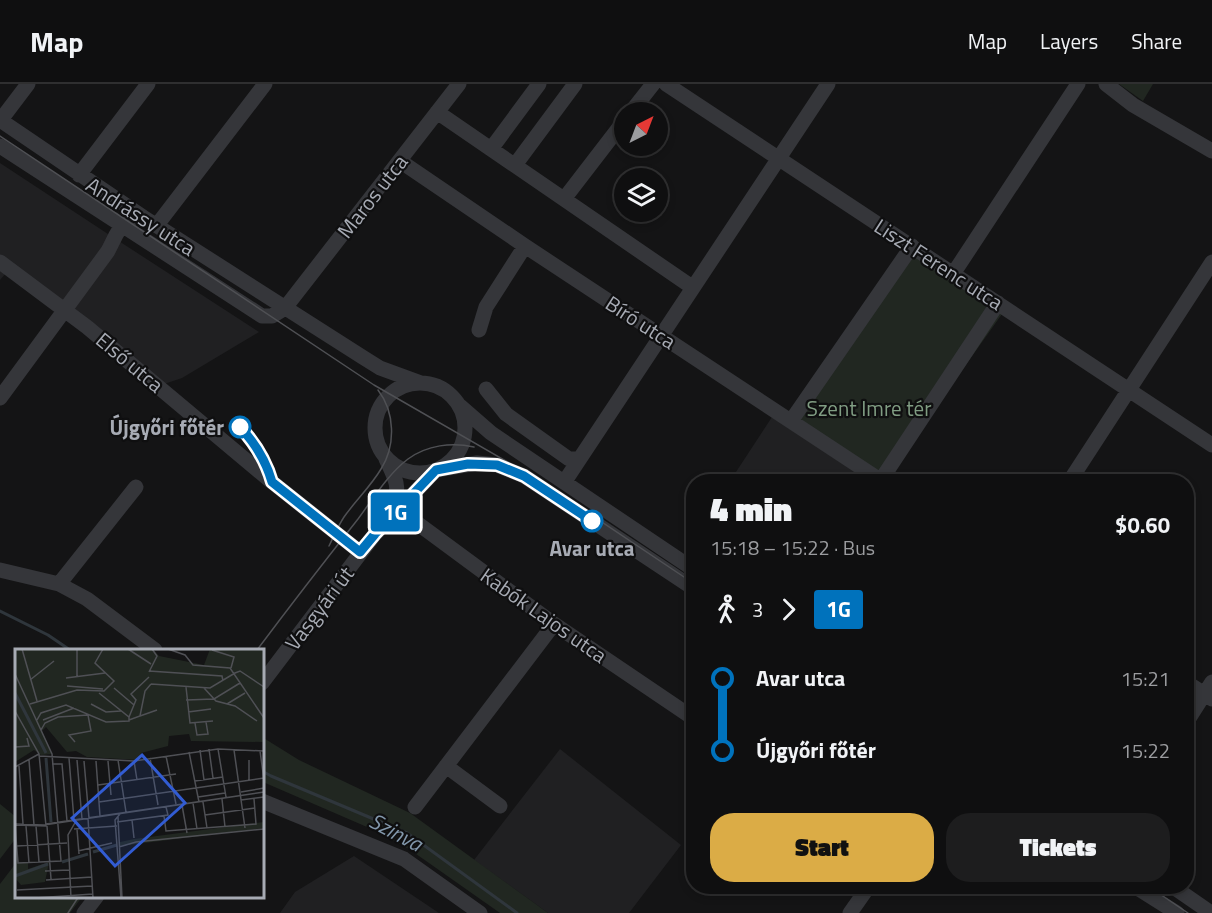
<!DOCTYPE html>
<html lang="en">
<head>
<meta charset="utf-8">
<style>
  body { margin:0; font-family:"Titillium Web",sans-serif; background:#1d1d1e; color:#f1f3f6; height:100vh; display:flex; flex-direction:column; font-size:22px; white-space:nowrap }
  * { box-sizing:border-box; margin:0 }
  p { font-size:20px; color:#9b9c9f }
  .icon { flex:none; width:33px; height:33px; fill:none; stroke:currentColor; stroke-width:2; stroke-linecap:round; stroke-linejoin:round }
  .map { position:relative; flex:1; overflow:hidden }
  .drawer { position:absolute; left:686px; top:390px; width:508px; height:420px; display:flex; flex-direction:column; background:#0f0f10; border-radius:24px; box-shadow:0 3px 9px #0003,0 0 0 2px #2f2f30 }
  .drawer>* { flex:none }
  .badge { padding:0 12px; border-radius:4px; font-size:21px; line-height:39px }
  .needle { width:39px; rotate:42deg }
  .controls { position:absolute; left:614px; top:18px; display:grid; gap:12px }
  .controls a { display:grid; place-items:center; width:54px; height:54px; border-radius:50%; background:#0f0f10; box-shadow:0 3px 9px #0003,0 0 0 2px #2f2f30; font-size:30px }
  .map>.badge { position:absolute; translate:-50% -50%; box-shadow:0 0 0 3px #fff }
  .legs { display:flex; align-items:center; gap:9px; height:66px; padding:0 24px; font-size:20px }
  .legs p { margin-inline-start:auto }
  .head { display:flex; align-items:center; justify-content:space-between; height:102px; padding:0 24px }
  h1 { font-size:33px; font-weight:800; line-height:45px }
  .action { display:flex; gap:12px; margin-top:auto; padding:12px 24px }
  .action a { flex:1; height:69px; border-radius:24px; background:#dbac46; color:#111; font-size:24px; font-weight:800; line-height:69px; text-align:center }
  .action a+a { background:#1d1d1e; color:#f1f3f6 }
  ul { padding:0 24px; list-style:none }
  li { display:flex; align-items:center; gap:21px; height:72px; font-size:22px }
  li i { display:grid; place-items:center; width:9px; height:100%; margin:0 8px; background:currentColor }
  li i::after { content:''; width:15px; height:15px; margin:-8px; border:4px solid; border-radius:50%; background:#0f0f10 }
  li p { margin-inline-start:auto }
  li:first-child i { background:linear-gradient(#0000 50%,currentColor 0) }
  li:last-child i { background:linear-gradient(currentColor 50%,#0000 0) }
  header { display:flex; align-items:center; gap:36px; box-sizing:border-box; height:84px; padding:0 30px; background:#0f0f10; border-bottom:2px solid #2f2f30 }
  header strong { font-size:28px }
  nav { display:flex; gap:33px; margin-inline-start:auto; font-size:21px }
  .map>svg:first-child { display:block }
  .built { fill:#202022 }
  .green { fill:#212721 }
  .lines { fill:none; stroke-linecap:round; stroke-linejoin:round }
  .stream { stroke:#2f363c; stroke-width:3 }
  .minor { stroke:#35363a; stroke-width:15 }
  .tram { stroke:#4f5054; stroke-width:1.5 }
  .line-1-casing { stroke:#fff; stroke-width:14 }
  .line-1 { stroke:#0072bc; stroke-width:9 }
  .stop-1-dot { fill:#fff; stroke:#0072bc; stroke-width:3 }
  .labels { text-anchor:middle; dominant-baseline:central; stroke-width:4.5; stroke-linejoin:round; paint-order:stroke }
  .street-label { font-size:21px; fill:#a7abb4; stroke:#0f0f10 }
  .park-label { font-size:21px; fill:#809d83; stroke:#0f0f10 }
  .stop-label { font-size:21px; font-weight:bold; fill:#a7abb4; stroke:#0f0f10; text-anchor:end }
  .water-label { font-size:22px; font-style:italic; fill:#8297ab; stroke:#0f0f10 }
  .inset-river { fill:none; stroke:#2f363c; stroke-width:3 }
  .inset-road { fill:none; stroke:#4f5055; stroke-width:1.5 }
  .view { fill:#325cd3; fill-opacity:0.15; stroke:#325cd3; stroke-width:3 }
  .inset-edge { fill:none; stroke:#a7abb4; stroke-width:3 }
</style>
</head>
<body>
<header>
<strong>Map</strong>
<nav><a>Map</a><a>Layers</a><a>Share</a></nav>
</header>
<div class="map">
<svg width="1212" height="829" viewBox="0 0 1212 829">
  <rect width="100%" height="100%" fill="#141415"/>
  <path class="built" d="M0 79 108 150 259 248 182 294 155 303 6 189 0 196Z
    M772 333 869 397 744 398 734 391Z
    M560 665 681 761 629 829H548L474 776Z
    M354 772 439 829H280L295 808Z"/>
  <path class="green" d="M1119 0H1153L1143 17Z
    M913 169 1002 230 883 397 787 343Z
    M262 653 299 676 410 729 548 829H500L409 765 367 743 263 698Z
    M0 720 16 733V754L0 775Z
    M16 779V812L82 813 70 829H0V800Z"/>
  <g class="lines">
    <path class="stream" d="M0 527 48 551 70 566
      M262 687 271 692 407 749 517 829"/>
    <path class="minor" d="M666 0 1212 361
      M1106 0 1133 21 1212 67
      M437 28 692 203
      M631 28 653 0
      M0 36 143 133 364 274 380 284 421 299
      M0 37 28 0
      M0 62 262 232H272L285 224 459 0
      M491 65 539 0
      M400 77 525 162 883 398
      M515 81 575 0
      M79 91 148 0
      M564 115 624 37
      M157 141 265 0
      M0 178 87 243 272 398 360 468
      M953 190 1078 0
      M479 246 486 223 525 162
      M375 344a45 45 0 1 1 90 0a45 45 0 1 1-90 0Z
      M486 305 506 330 569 375H578
      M0 314 108 167 116 151 122 141 131 135
      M460 322 491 349 693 485
      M791 337 912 162
      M386 375C398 400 402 404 387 430
      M436 386 477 379 497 381 524 392 693 504
      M881 396 998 219
      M565 397 828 0
      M1069 398 1212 178
      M398 425 554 540 693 634
      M0 486 59 500 87 515 155 566
      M59 500 136 403
      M1186 598 1212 615
      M262 599 375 450 436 386
      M1186 639 1212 598
      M446 682 500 722
      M262 717 404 775 480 829
      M415 723 554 540
      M1134 802 1177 829
      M1172 802 1211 829
      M84 829 97 812
      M850 829 869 802"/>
    <path class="tram" d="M0 52 374 301 539 396 693 499
      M329 462C334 452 338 442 344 433 356 416 371 402 381 385 396 361 395 328 378 306
      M257 566C290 522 324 478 358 435 373 415 388 390 408 375 427 361 452 358 474 363
      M1148 802 1188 829
      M68 829 79 812"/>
  </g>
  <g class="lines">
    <g class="line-1-casing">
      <path id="line-1" d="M240 343C255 359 266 377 272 398L360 468 375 450 436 386 468 380 497 381 524 392 592 437"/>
    </g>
    <use href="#line-1" class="line-1"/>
  </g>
  <g class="stop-1-dot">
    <circle cx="240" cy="343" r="10"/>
    <circle cx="592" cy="437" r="10"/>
  </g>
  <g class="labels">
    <g class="street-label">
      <text transform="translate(372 112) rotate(-52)">Maros utca</text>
      <text transform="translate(141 132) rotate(33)">Andrássy utca</text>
      <text transform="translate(939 180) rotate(33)">Liszt Ferenc utca</text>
      <text transform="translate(641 238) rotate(33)">Bíró utca</text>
      <text transform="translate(130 278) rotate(40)">Első utca</text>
      <text transform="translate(319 524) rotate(-53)">Vasgyári út</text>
      <text transform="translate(544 531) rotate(35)">Kabók Lajos utca</text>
    </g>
    <g class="park-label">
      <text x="869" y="324">Szent Imre tér</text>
    </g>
    <g class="stop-label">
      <text x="224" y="343">Újgyőri főtér</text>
      <text x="592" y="464" text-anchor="middle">Avar utca</text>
    </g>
    <g class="water-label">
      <text transform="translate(396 748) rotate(28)">Szinva</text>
    </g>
  </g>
  <g transform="translate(15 565)">
    <rect width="249" height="249" fill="#141415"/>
    <path d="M0 0H138L144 7 189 16 195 0H249V93L176 92 174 85 154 87 153 97 126 104 124 111 72 108 61 102 52 103 31 78 27 82 37 105 26 106 19 101 0 113ZM249 173V179L105 197V193L119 190ZM0 181 4 214H13V220L34 213 30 233 6 236 0 229Z" fill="#212721"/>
    <path class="inset-river" d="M0 44 31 104M31 109 36 173M78 203 102 196M47 213 73 205M0 227 33 215"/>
    <path class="inset-road" d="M7 0 22 52M113 0 136 15M153 0 170 6 178 16 215 19 249 69M197 1 219 8 216 19M134 22 207 27 208 32M134 23 142 7 137 0M220 24 225 22 249 38M0 25 37 105 46 212 3 214 0 176M62 28V0M51 29 90 24M15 31 39 12M136 35 195 39 220 24M52 37 88 40M171 38 175 74 198 72M99 39 119 56M189 39 201 52 220 57 242 72M84 44 114 68 121 51 116 45 134 28M171 51 199 50 225 34M15 55 62 41 89 42 99 32 80 14 88 0M76 55 91 63 106 62M212 55 230 44M0 62 24 105 31 177 0 176M173 63 196 60M125 67 142 61M22 71 26 64 51 56 91 73 114 72V68M28 71 59 59M114 71 125 67 130 42 136 35M180 74 182 86 193 85 191 73M26 81 30 74 43 68 73 66 76 82 54 86 60 93M0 98 14 97 12 89M194 100 198 129M203 100 211 148M185 101 189 131M219 101 230 179M245 102 249 131M174 103 184 153M24 107 119 112 203 100 249 102M151 107 161 155M54 109 59 171M135 109 143 156M14 111 19 176M62 111 67 170M103 111 111 163M234 111V131M69 112 74 169M81 112 85 167M93 112 96 146M119 112 122 131M37 115H47L52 172M4 117 8 175M0 118 24 105M180 132 208 128M83 136 161 125M226 143 249 139M183 148 210 144M207 150 210 178M226 151 249 148M84 153 249 129M188 153 192 179M178 154 182 180M167 156 172 184M105 165 100 171 106 249M190 166 240 159M149 167 151 182 241 175 239 150M103 168 107 249M73 169 78 249M117 171 119 189M102 173 153 166 151 158M0 175 29 176 249 143M31 175 249 143M11 177 14 214M21 177 24 213M32 177 36 230M59 180 102 177M62 180 64 205M2 197 52 194M104 198 121 193 249 180M63 202 97 194M30 222 54 221M31 231 77 228M2 241 77 237M20 249 78 245M56 249 53 186 61 172"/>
    <path class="view" d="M127 106 170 154 100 217 57 169Z"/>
    <rect width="249" height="249" class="inset-edge"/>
  </g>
</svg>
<div class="controls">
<a><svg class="needle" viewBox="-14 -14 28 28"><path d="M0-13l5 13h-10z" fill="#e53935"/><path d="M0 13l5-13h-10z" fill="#9b9c9f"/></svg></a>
<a><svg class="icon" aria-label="layers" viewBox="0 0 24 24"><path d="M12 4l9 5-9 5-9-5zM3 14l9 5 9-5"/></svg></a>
</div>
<b class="badge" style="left:395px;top:428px;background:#0072bc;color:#fff">1G</b>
<section class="drawer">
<div class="head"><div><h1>4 min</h1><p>15:18 – 15:22 · Bus</p></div><b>$0.60</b></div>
<div class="legs"><svg class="icon" aria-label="walk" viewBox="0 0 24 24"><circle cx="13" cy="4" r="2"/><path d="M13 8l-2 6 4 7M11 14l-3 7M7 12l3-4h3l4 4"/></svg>3<svg class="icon" aria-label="forward" viewBox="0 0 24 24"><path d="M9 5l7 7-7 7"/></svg><b class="badge" style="background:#0072bc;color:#fff">1G</b></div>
<ul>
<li><i style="color:#0072bc"></i><b>Avar utca</b><p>15:21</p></li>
<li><i style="color:#0072bc"></i><b>Újgyőri főtér</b><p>15:22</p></li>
</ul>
<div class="action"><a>Start</a><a>Tickets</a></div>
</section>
</div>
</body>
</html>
